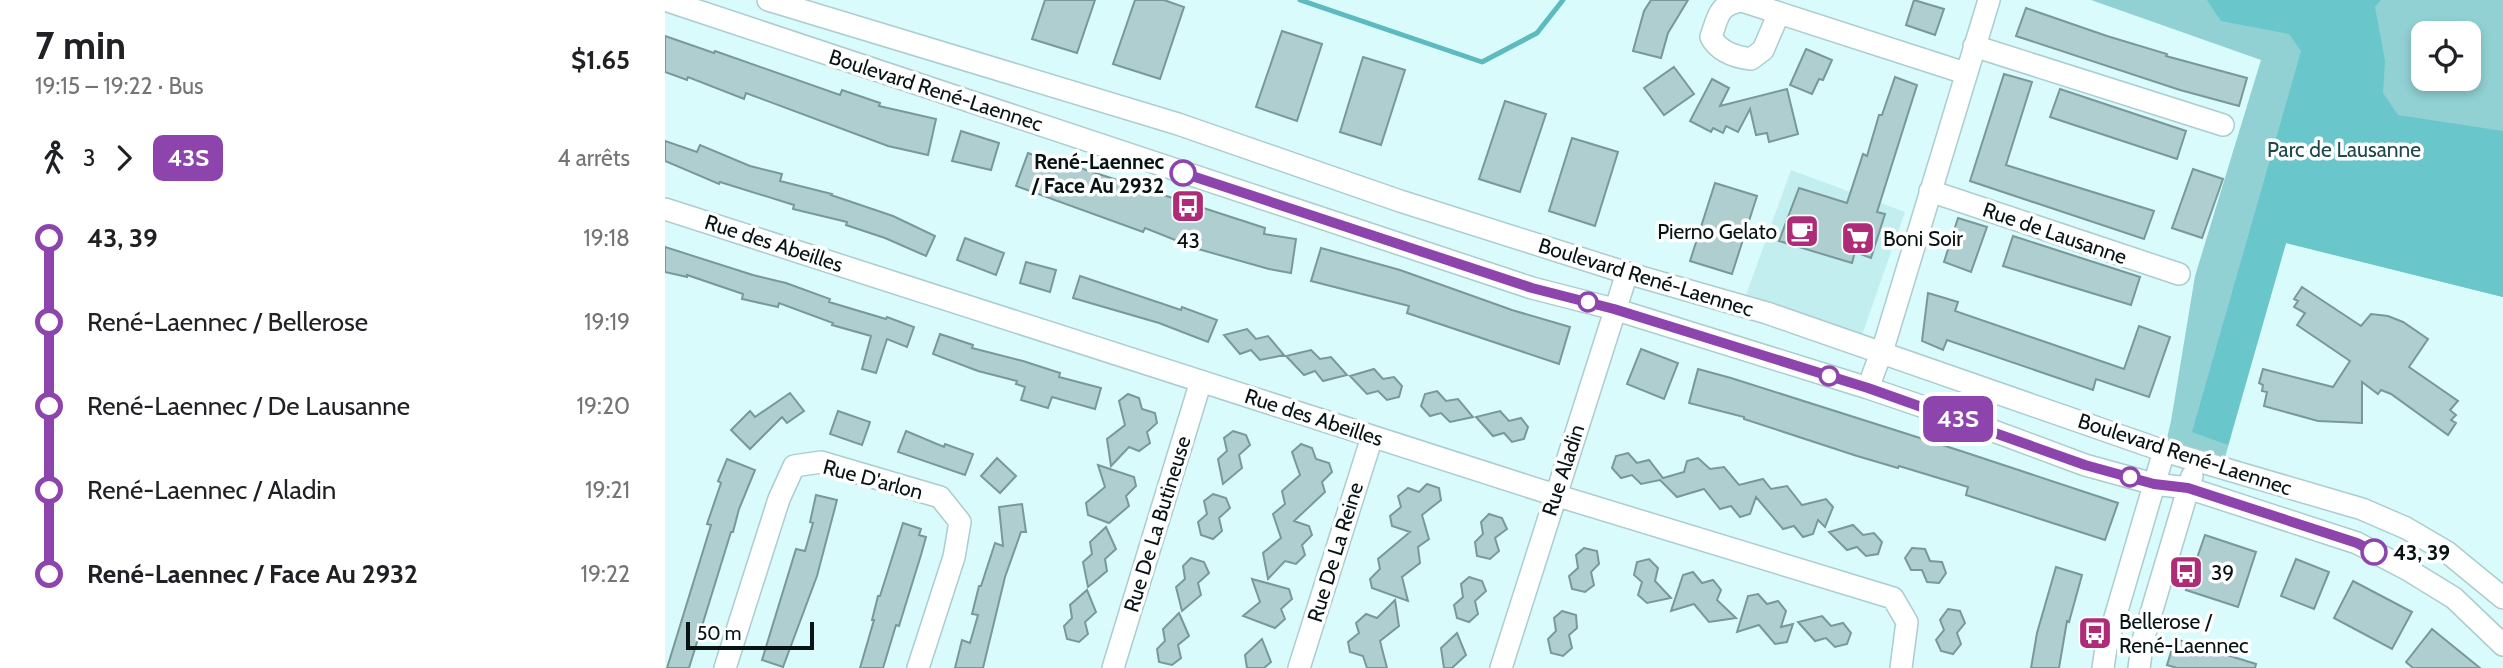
<!DOCTYPE html>
<html lang="fr">
<head>
<meta charset="utf-8">
<style>
  body { margin:0; font-family:Cabin,sans-serif; background:#f2f2f2; color:#202124; height:100vh; display:flex; flex-direction:column; font-size:26px; white-space:nowrap }
  * { box-sizing:border-box; margin:0 }
  p { font-size:23px; color:#757577 }
  .icon { flex:none; width:38px; height:38px; fill:none; stroke:currentColor; stroke-width:2; stroke-linecap:round; stroke-linejoin:round }
  .map { position:relative; flex:1; overflow:hidden }
  .side { display:flex; flex-direction:column; background:#fff; width:665px }
  .side>* { flex:none }
  .badge { padding:0 14px; border-radius:10px; font-size:24px; line-height:46px }
  .buttons { position:absolute; left:1746px; top:21px; display:grid; gap:14px }
  .buttons a { display:grid; place-items:center; width:70px; height:70px; border-radius:14px; background:#fff; box-shadow:0 4px 10px #0003; font-size:35px }
  .scale { position:absolute; left:21px; bottom:18px; width:128px; box-sizing:border-box; padding-left:7px; border:4px solid #081314; border-top:0; font-size:19px; line-height:24px; white-space:nowrap; color:#081314; -webkit-text-stroke:5px #fff; paint-order:stroke }
  .map>.badge { position:absolute; translate:-50% -50%; box-shadow:0 0 0 4px #fff }
  .legs { display:flex; align-items:center; gap:10px; height:77px; padding:0 35px; font-size:23px }
  .legs p { margin-inline-start:auto }
  .head { display:flex; align-items:center; justify-content:space-between; height:119px; padding:0 35px }
  h1 { font-size:38px; font-weight:700; line-height:52px }
  ul { padding:0 35px; list-style:none }
  li { display:flex; align-items:center; gap:24px; height:84px; font-size:26px }
  li i { display:grid; place-items:center; width:10px; height:100%; margin:0 9px; background:currentColor }
  li i::after { content:''; width:18px; height:18px; margin:-9px; border:5px solid; border-radius:50%; background:#fff }
  li p { margin-inline-start:auto }
  li:first-child i { background:linear-gradient(#0000 50%,currentColor 0) }
  li:last-child i { background:linear-gradient(currentColor 50%,#0000 0) }
  main { display:flex; flex:1; min-height:0 }
  .map>svg:first-child { display:block }
  .built { fill:#c3eeef }
  .green { fill:#91d1d3; fill-rule:evenodd }
  .forest { fill:#69c6cb }
  .lines { fill:none; stroke-linecap:round; stroke-linejoin:round }
  .stream { stroke:#5dbabf; stroke-width:5 }
  .building { fill:#aececf; stroke:#7a9899; stroke-width:2 }
  .minor-casing { stroke:#accccd; stroke-width:24 }
  .minor { stroke:#fff; stroke-width:21 }
  .line-1-casing { stroke:#fff; stroke-width:16 }
  .line-1 { stroke:#8e44ad; stroke-width:10 }
  .stop-1-dot { fill:#fff; stroke:#8e44ad; stroke-width:3.5 }
  .labels { text-anchor:middle; dominant-baseline:central; stroke-width:7; stroke-linejoin:round; paint-order:stroke }
  .street-label { font-size:21px; fill:#081314; stroke:#fff }
  .park-label { font-size:21px; fill:#1e494b; stroke:#fff }
  .stop-label { font-size:21px; font-weight:bold; fill:#081314; stroke:#fff; text-anchor:end }
  .poi-label { font-size:21px; fill:#081314; stroke:#fff; text-anchor:start }
</style>
</head>
<body>
<main>
<section class="side">
<div class="head"><div><h1>7 min</h1><p>19:15 – 19:22 · Bus</p></div><b>$1.65</b></div>
<div class="legs"><svg class="icon" aria-label="walk" viewBox="0 0 24 24"><circle cx="13" cy="4" r="2"/><path d="M13 8l-2 6 4 7M11 14l-3 7M7 12l3-4h3l4 4"/></svg>3<svg class="icon" aria-label="forward" viewBox="0 0 24 24"><path d="M9 5l7 7-7 7"/></svg><b class="badge" style="background:#8e44ad;color:#fff">43S</b><p>4 arrêts</p></div>
<ul>
<li><i style="color:#8e44ad"></i><b>43, 39</b><p>19:18</p></li>
<li><i style="color:#8e44ad"></i><span>René-Laennec / Bellerose</span><p>19:19</p></li>
<li><i style="color:#8e44ad"></i><span>René-Laennec / De Lausanne</span><p>19:20</p></li>
<li><i style="color:#8e44ad"></i><span>René-Laennec / Aladin</span><p>19:21</p></li>
<li><i style="color:#8e44ad"></i><b>René-Laennec / Face Au 2932</b><p>19:22</p></li>
</ul>
</section>
<div class="map">
<svg width="1838" height="668" viewBox="0 0 1838 668">
  <rect width="100%" height="100%" fill="#dafbfc"/>
  <path class="built" d="M1126 170 1240 212 1194 344 1077 306Z"/>
  <path class="green" d="M1426 0H1838V297L1621 243 1557 468 1499 451 1506 421 1530 276 1596 60ZM1759 33H1804V79H1759Z"/>
  <path class="forest" d="M1542 0H1716L1710 7 1720 61 1718 93 1733 115 1838 131V297L1621 243 1563 445 1527 432 1636 51 1624 34 1556 21Z"/>
  <g class="lines">
    <path class="stream" d="M635 0 817 62 872 33 898 0"/>
  </g>
  <path class="building" d="M380 0H430L412 53 367 39Z
    M470 0H499L519 7 495 79 448 64Z
    M986 0H1023L1003 33 996 58 968 51 979 11Z
    M1249 0 1279 9 1270 35 1241 25Z
    M1361 8 1442 36 1502 54 1501 56 1582 78 1574 106 1515 90 1351 36Z
    M617 31 657 44 632 121 591 107Z
    M0 36 49 53 50 51 175 95 177 90 215 103 214 106 271 119 263 155 223 146 81 93 79 99 23 77 22 80 0 72Z
    M1141 49 1167 60 1158 80 1154 79 1147 94 1125 85Z
    M698 57 740 70 716 145 675 132Z
    M1009 67 1029 94 999 115 979 88Z
    M1339 74 1367 82 1341 165 1489 211 1479 239 1305 181Z
    M1230 77 1252 85 1212 212 1220 214 1206 258 1190 252 1187 263 1114 241 1134 188 1182 203 1198 154 1202 156 1214 115H1217Z
    M1047 79 1064 88 1055 106 1122 89 1133 134 1104 142 1102 133 1091 135 1085 109 1073 132 1061 126 1058 133 1048 128 1046 132 1025 121Z
    M1395 89 1521 131 1512 159 1385 117Z
    M840 101 881 114 855 192 814 179Z
    M296 131 334 143 326 170 287 161Z
    M907 138 953 152 930 226 884 211Z
    M0 141 32 152 35 145 85 166 117 174 115 181 167 194 166 195 228 216 270 236 261 256 220 238 181 225 182 222 128 209 129 205 55 182 54 184 0 161Z
    M363 153 399 166 400 163 600 228 599 234 631 239 626 273 604 269 533 249 480 228 478 232 351 186Z
    M1528 169 1558 179 1537 238 1507 228Z
    M1050 183 1092 196 1067 274 1025 261Z
    M1293 218 1322 227 1306 272 1279 262Z
    M1348 236 1475 277 1466 305 1338 266Z
    M300 238 339 253 331 275 292 260Z
    M0 247 88 275 121 283 165 299 164 302 221 319 222 317 249 327 242 347 222 339 211 373 197 369 206 336 167 325 168 323 114 303 113 307 77 299 78 294 22 275V277L0 272Z
    M656 248 735 270 847 310 905 327 894 364 742 313 744 306 646 281Z
    M361 262 391 270 385 292 355 283Z
    M415 276 516 310 517 307 552 320 543 342 494 323 408 298Z
    M1637 287 1696 326 1706 314 1723 316 1738 322 1763 339 1744 367 1793 401 1785 410 1791 415 1786 420 1791 423 1783 435 1726 394 1716 390 1713 394 1697 382V423L1653 421 1599 406 1602 392 1597 391 1598 385 1594 383 1598 369 1668 387 1685 361 1632 325 1640 313 1629 307 1633 301 1629 299Z
    M1263 293 1293 302 1290 311 1459 369 1474 326 1505 337 1484 397 1431 379 1428 390 1282 340 1278 350 1257 341Z
    M582 329 591 339 603 336 619 355 595 360 586 350 575 354 559 335Z
    M275 334 308 345 307 348 358 361 395 373 394 377 436 388 430 409 387 397 383 408 356 400 360 387 351 384 352 381 313 371 268 354Z
    M976 349 1013 363 999 399 962 384Z
    M646 350 655 359 666 357 682 375 658 381 650 371 639 375 621 356Z
    M709 369 718 379 729 377 737 386 734 397 722 400 713 391 702 394 685 376Z
    M1033 369 1066 378 1296 451 1453 503 1440 540 1301 495 1303 487 1234 466 1233 468 1192 456 1079 419V417L1024 403Z
    M772 391 781 401 793 399 808 417 785 422 776 413 765 416 756 406 760 394Z
    M125 393 139 411 122 423 117 417 85 449 66 430 85 411 90 417Z
    M463 394 474 398 477 409 490 413 492 423 482 432 485 443 474 451 464 447 446 466 442 439 460 425 454 401Z
    M173 411 205 422 197 445 165 434Z
    M835 411 844 421 856 418 863 427 859 439 847 442 839 433 828 436 811 417Z
    M241 431 279 447 280 444 308 454 300 475 233 452Z
    M568 431 581 435 585 445 574 455 577 468 558 484 553 459 562 451 559 438Z
    M636 444 647 448 651 459 664 463 667 472 657 482 660 492 629 521 644 526 647 535 637 545 640 555 631 564 620 561 603 579 598 553 616 538 608 514 620 504 617 491 635 475 627 452Z
    M963 453 972 463 984 460 998 478 1019 472 1022 461 1033 458 1045 469 1059 467 1074 485 1098 479 1106 489 1122 486 1137 505 1161 499 1168 507 1160 527 1153 520 1148 534 1138 537 1129 526 1118 529 1091 497 1085 514 1075 517 1066 506 1055 509 1039 489 1012 497 995 480 976 484 967 475 956 478 947 468 951 456Z
    M332 458 351 476 335 493 316 476Z
    M62 459 90 470 74 509 68 532H66L24 668H2L46 525 42 524 56 483 53 481Z
    M433 465 469 477 471 486 461 496 464 506 444 523 423 515 421 503 440 487Z
    M762 484 774 488 776 500 757 515 764 539 753 547 755 563 737 577 743 601 707 588 705 579 715 569 713 559 745 532 727 526 725 516 736 507 733 496 743 488 754 492Z
    M548 494 561 498 565 508 554 518 557 531 548 539 536 535 533 522 542 514 539 501Z
    M151 495 172 500 152 576 118 667 97 660 131 549 140 551 148 523 145 522Z
    M357 504 361 532H356L340 577 318 668H290L297 640 305 643 313 615 307 614 314 586H316L330 543 338 546 334 507Z
    M824 514 837 518 842 529 830 538 834 551 825 559 812 556 810 542 818 534 816 522Z
    M238 523 256 529 254 535 261 537 256 555 234 626 231 625 218 668H195L209 620H207L213 596H215Z
    M1188 525 1198 535 1209 533 1217 542 1213 554 1201 556 1192 547 1182 550 1164 532Z
    M441 527 451 549 440 559 442 571 423 587 418 562 427 554 425 542Z
    M1540 535 1591 552 1573 607 1521 590Z
    M919 548 932 551 934 564 926 572 929 585 920 592 907 589 904 576 913 568 911 555Z
    M1247 548 1260 549 1265 561 1277 562 1281 573 1274 583 1262 582 1257 570H1246L1240 558Z
    M526 558 539 562 544 573 533 583 536 595 517 611 511 587 520 579 518 566Z
    M984 559 993 568 990 581 1006 598 982 603 973 595 977 582 969 575 972 562Z
    M1631 559 1664 572 1649 609 1616 596Z
    M1391 567 1417 575 1404 622 1402 621 1394 668H1366L1372 633Z
    M1028 572 1037 583 1048 580 1056 590 1052 600 1071 618 1044 622 1029 604 1006 611 1018 575Z
    M804 577 817 581 821 591 810 601 813 614 804 622 792 618 789 605 798 597 796 584Z
    M587 579 624 589 627 599 616 609 620 619 610 628 578 616 595 602Z
    M1688 581 1747 612 1727 649 1669 618Z
    M422 590 431 612 420 622 423 634 414 642 402 639 399 626 407 618 405 605Z
    M1093 594 1102 604 1113 601 1121 611 1116 627 1128 624 1122 642 1110 644 1094 625 1072 632 1083 596Z
    M730 600 734 626 715 641 722 668H702L698 656 685 652 683 642 694 633 691 623 701 614 712 618Z
    M1283 609 1295 611 1300 623 1292 633 1296 644 1288 654 1276 651 1271 640 1279 630 1275 620Z
    M897 611 911 615 912 628 904 635 907 648 898 656 886 653 883 639 891 631 889 618Z
    M514 613 524 636 513 645 516 658 507 665 494 662 492 649 500 641 498 629Z
    M1157 616 1166 626 1178 623 1186 633 1182 644 1170 647 1161 638 1150 641 1133 622Z
    M1767 629 1815 668H1748L1741 662Z
    M792 633 801 655 787 668H779L776 648Z
    M597 639 606 662 599 668H582L580 655Z
    M1510 639 1591 664 1590 668H1512L1502 665Z"/>
  <g class="lines">
    <g class="minor-casing">
      <path id="minor" d="M0 0 867 288 949 309 1203 388 1315 426 1420 465 1489 484 1523 488 1692 543 1745 571 1789 598 1838 645
        M103 0 513 124 735 201 962 273 1102 313 1499 451 1697 509 1741 528 1782 552 1838 598
        M1114 13 1098 50 1086 59C1070 57 1054 52 1046 37 1053 17 1053 4 1077 1L1300 73
        M1309 46 1558 125
        M1265 191 1514 274
        M0 209 890 495 1228 598 1242 622 1236 668
        M1203 388 1220 342 1324 0
        M60 668 114 499 129 466 156 462 275 497 295 522 289 557 253 668
        M448 668 536 381
        M634 668 707 437
        M836 668 962 273
        M1438 668 1441 648 1499 451
        M1474 668 1478 640 1527 476"/>
    </g>
    <use href="#minor" class="minor"/>
  </g>
  <g class="lines">
    <g class="line-1-casing">
      <path id="line-1" d="M518 173 867 288 949 309 1203 388 1420 465 1489 484 1523 488 1692 543 1709 552"/>
    </g>
    <use href="#line-1" class="line-1"/>
  </g>
  <defs>
    <g id="bus-square" transform="scale(1.75)"><rect x="-9" y="-9" width="18" height="18" rx="4" fill="#ad2b77" stroke="#fff"/><path d="M-5-6H5V4H4V6H2V4H-2V6H-4V4H-5ZM-3.5-4V0h7V-4ZM-3.5 1.2v1.5H-2V1.2ZM2 1.2v1.5H3.5V1.2Z" fill="#fff"/></g>
    <g id="cafe-square" transform="scale(1.75)"><rect x="-9" y="-9" width="18" height="18" rx="4" fill="#ad2b77" stroke="#fff"/><path d="M-5.5-4.5H6V0H3Q3 3.5 0 3.5H-2.5Q-5.5 3.5-5.5 0ZM3-3.2v2h1.7v-2ZM-6 4.5H4V6H-6Z" fill="#fff"/></g>
    <g id="supermarket-square" transform="scale(1.75)"><rect x="-9" y="-9" width="18" height="18" rx="4" fill="#ad2b77" stroke="#fff"/><path d="M-6-5.5h2.5l.6 2H6L4.5 2H-2.5L-4.4-4H-6ZM-1.5 3.2a1.3 1.3 0 1 0 .1 0ZM3 3.2a1.3 1.3 0 1 0 .1 0Z" fill="#fff"/></g>
  </defs>
  <g fill-rule="evenodd">
    <use href="#bus-square" x="523" y="206"/>
    <use href="#cafe-square" x="1137" y="231"/>
    <use href="#supermarket-square" x="1193" y="238"/>
    <use href="#bus-square" x="1521" y="572"/>
    <use href="#bus-square" x="1430" y="633"/>
  </g>
  <g class="stop-1-dot">
    <circle cx="518" cy="173" r="12"/>
    <circle cx="923" cy="302" r="9"/>
    <circle cx="1164" cy="376" r="9"/>
    <circle cx="1465" cy="477" r="9"/>
    <circle cx="1709" cy="552" r="12"/>
  </g>
  <g class="labels">
    <g class="street-label">
      <text transform="translate(271 90) rotate(18)">Boulevard René-Laennec</text>
      <text transform="translate(1390 233) rotate(19)">Rue de Lausanne</text>
      <text transform="translate(109 243) rotate(18)">Rue des Abeilles</text>
      <text transform="translate(981 277) rotate(17)">Boulevard René-Laennec</text>
      <text transform="translate(649 417) rotate(18)">Rue des Abeilles</text>
      <text transform="translate(1520 454) rotate(18)">Boulevard René-Laennec</text>
      <text transform="translate(898 470) rotate(-72)">Rue Aladin</text>
      <text transform="translate(208 479) rotate(15)">Rue D'arlon</text>
      <text transform="translate(492 524) rotate(-73)">Rue De La Butineuse</text>
      <text transform="translate(670 552) rotate(-73)">Rue De La Reine</text>
    </g>
    <g class="park-label">
      <text x="1679" y="149">Parc de Lausanne</text>
    </g>
    <g class="stop-label">
      <text x="499" y="161">René-Laennec<tspan x="499" dy="24">/ Face Au 2932</tspan></text>
      <text x="1728" y="552" text-anchor="start">43, 39</text>
    </g>
    <g class="poi-label">
      <text x="1112" y="231" text-anchor="end">Pierno Gelato</text>
      <text x="1218" y="238">Boni Soir</text>
      <text x="523" y="240" text-anchor="middle">43</text>
      <text x="1546" y="572">39</text>
      <text x="1454" y="621">Bellerose /<tspan x="1454" dy="24">René-Laennec</tspan></text>
    </g>
  </g>
</svg>
<div class="buttons">
<a><svg class="icon" aria-label="locate" viewBox="0 0 24 24"><circle cx="12" cy="12" r="6"/><path d="M12 2v4M12 18v4M2 12h4M18 12h4"/></svg></a>
</div>
<div class="scale">50 m</div>
<b class="badge" style="left:1293px;top:419px;background:#8e44ad;color:#fff">43S</b>
</div>
</main>
</body>
</html>
